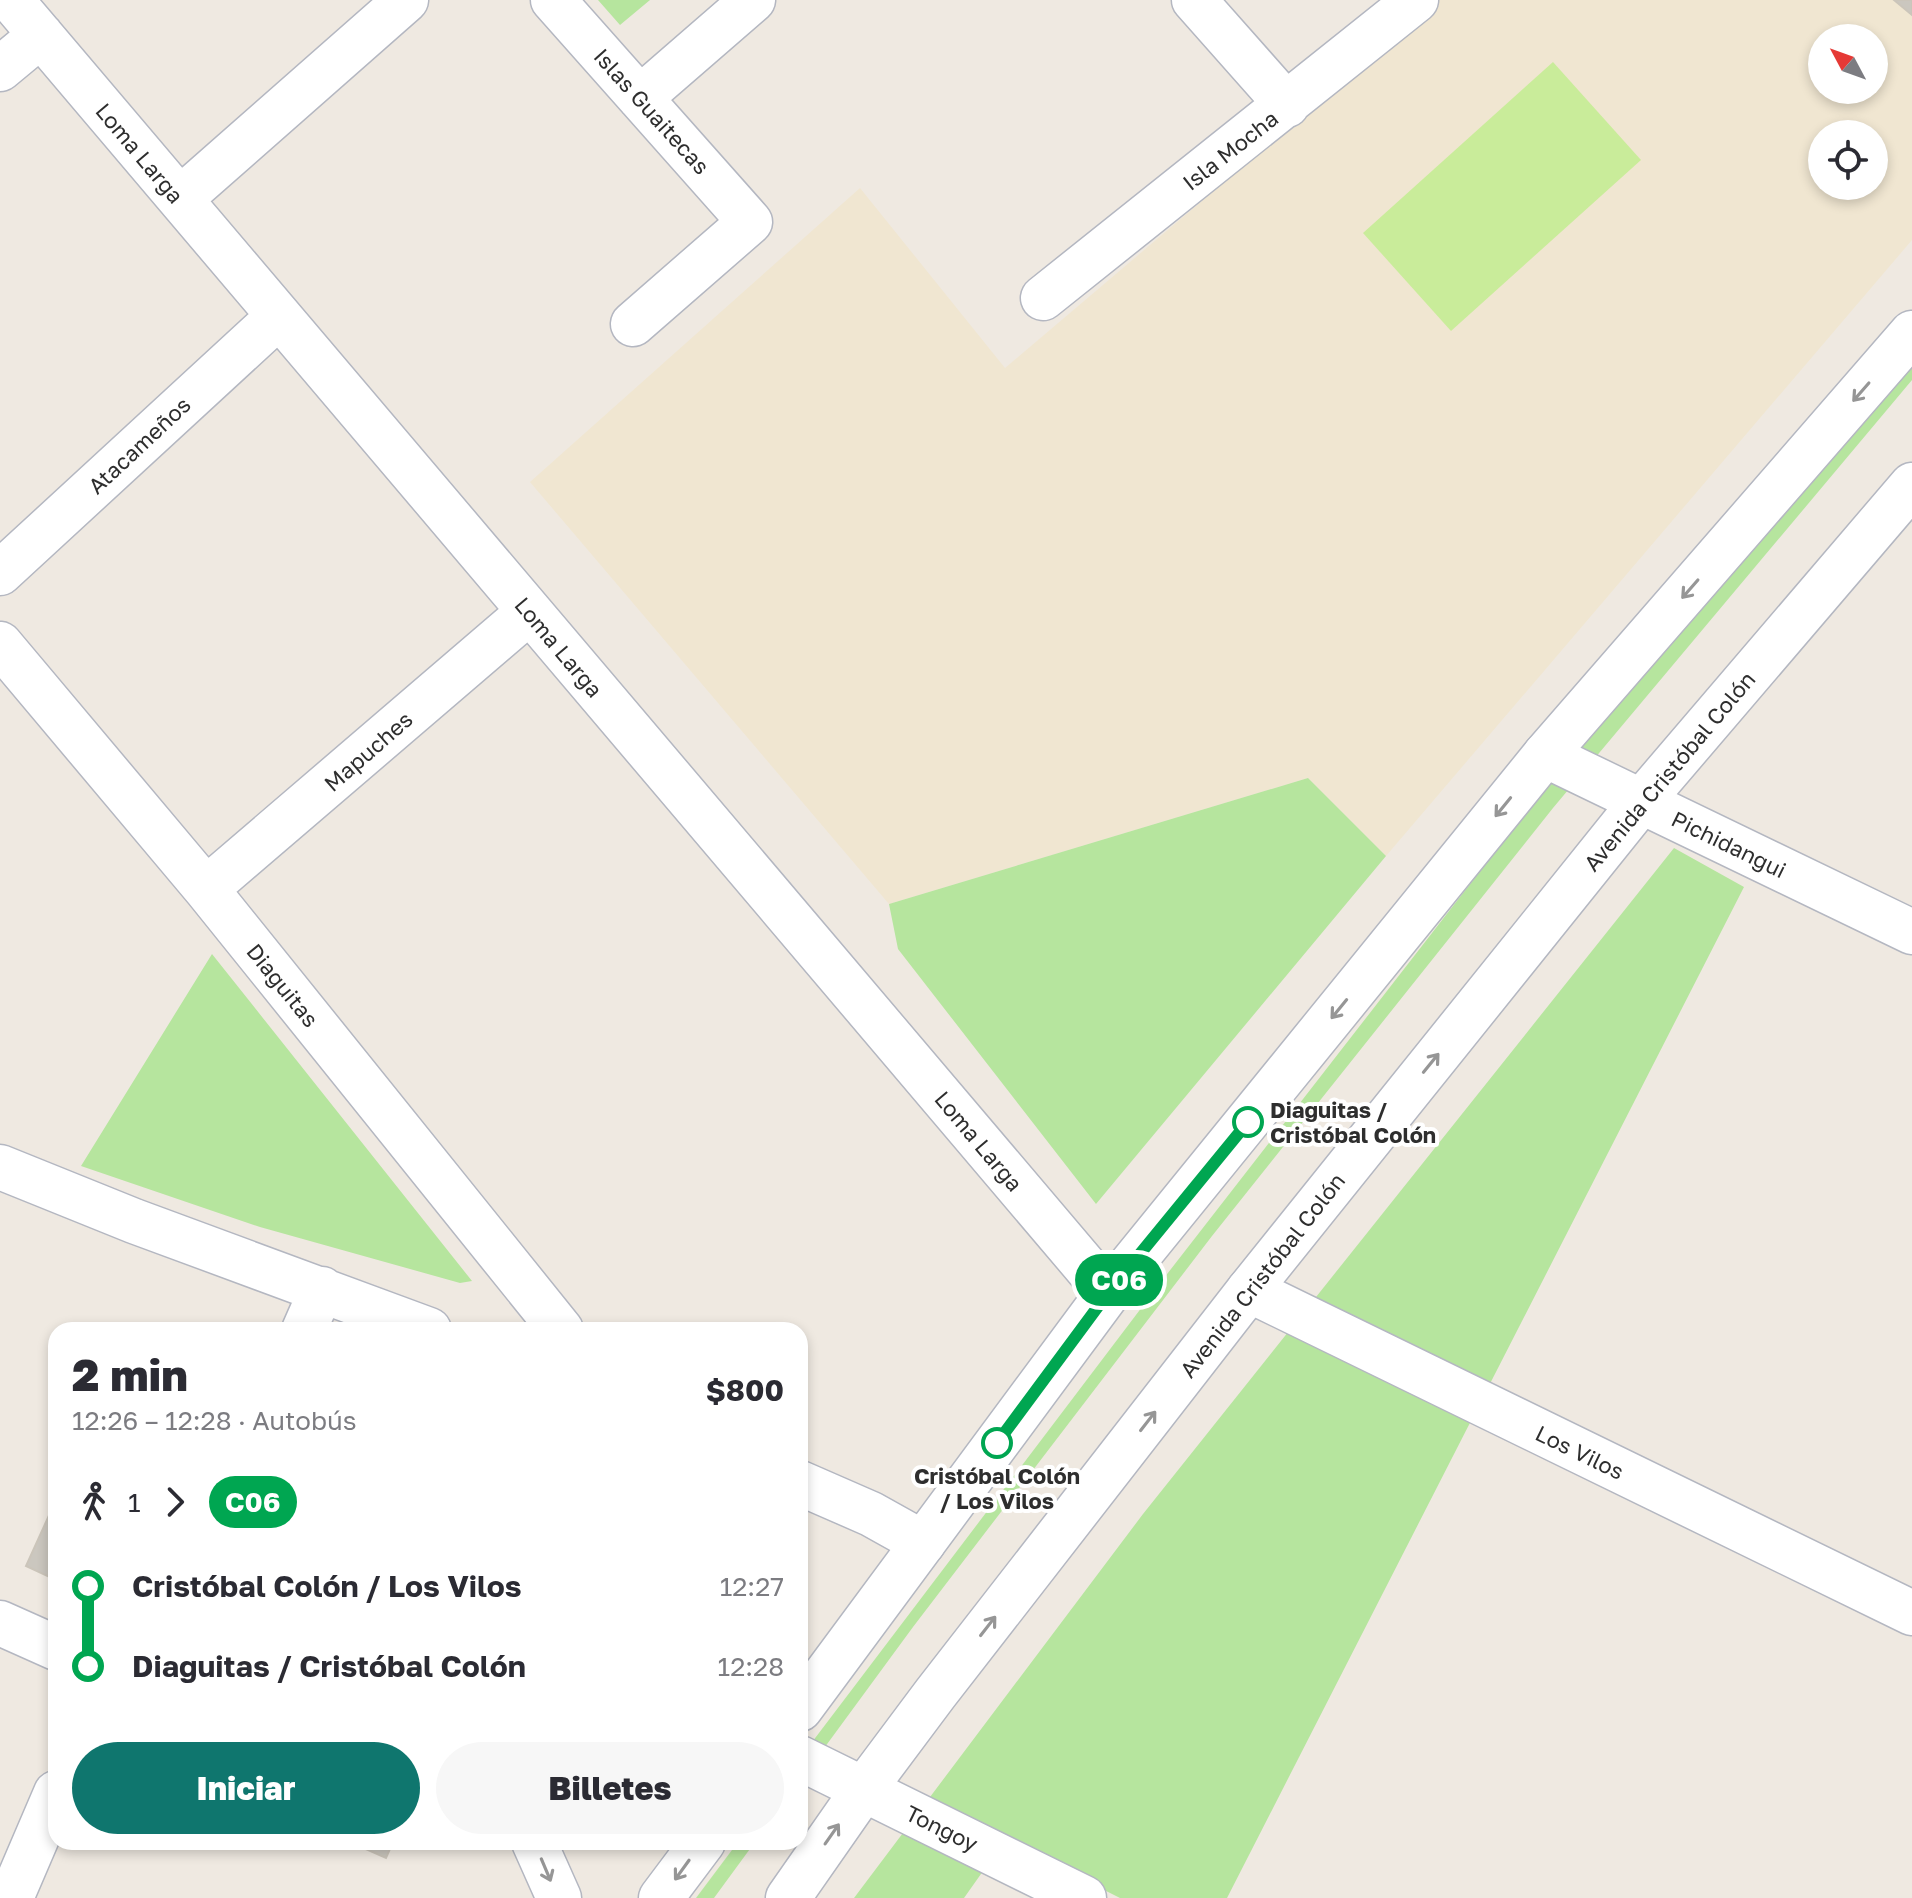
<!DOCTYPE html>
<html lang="es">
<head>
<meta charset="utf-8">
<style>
  body { margin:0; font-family:"Golos Text",sans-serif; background:#f7f7f7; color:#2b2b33; height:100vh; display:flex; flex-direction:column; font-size:30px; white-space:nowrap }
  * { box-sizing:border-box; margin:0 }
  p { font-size:26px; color:#7c7c81 }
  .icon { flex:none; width:44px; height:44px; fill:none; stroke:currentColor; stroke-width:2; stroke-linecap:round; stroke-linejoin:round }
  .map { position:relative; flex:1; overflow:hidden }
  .drawer { position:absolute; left:48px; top:1322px; width:760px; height:528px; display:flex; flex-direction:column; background:#fff; border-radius:24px; box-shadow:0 4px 12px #0003 }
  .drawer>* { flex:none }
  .badge { padding:0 16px; border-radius:26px; font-size:28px; line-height:52px }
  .needle { width:52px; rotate:311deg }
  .tools { position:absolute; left:1808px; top:24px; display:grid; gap:16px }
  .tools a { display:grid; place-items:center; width:80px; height:80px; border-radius:50%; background:#fff; box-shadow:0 4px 12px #0003; font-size:40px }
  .map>.badge { position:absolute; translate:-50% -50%; box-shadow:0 0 0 4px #fff }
  .legs { display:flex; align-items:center; gap:12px; height:88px; padding:0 24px; font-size:26px }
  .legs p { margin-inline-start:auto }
  .head { display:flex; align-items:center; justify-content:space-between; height:136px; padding:0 24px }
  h1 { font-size:44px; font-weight:800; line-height:60px }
  .action { display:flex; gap:16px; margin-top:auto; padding:16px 24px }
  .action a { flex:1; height:92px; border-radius:48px; background:#0f766e; color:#fff; font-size:32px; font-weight:800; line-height:92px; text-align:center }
  .action a+a { background:#f7f7f7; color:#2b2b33 }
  ul { padding:0 24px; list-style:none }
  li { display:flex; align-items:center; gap:28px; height:80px; font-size:30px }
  li i { display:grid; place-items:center; width:12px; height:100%; margin:0 10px; background:currentColor }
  li i::after { content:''; width:20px; height:20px; margin:-10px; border:6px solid; border-radius:50%; background:#fff }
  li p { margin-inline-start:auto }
  li:first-child i { background:linear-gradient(#0000 50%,currentColor 0) }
  li:last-child i { background:linear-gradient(currentColor 50%,#0000 0) }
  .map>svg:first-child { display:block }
  .education { fill:#f0e6d1; fill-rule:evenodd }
  .green { fill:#b6e59e }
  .pitch { fill:#c9ec9a }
  .building { fill:#cbc7bf; stroke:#cbc5ba; stroke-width:2 }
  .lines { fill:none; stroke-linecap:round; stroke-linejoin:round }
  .minor-casing { stroke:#b4b7c1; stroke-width:47 }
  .tertiary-casing { stroke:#b4b7c1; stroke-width:47 }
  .minor { stroke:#fff; stroke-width:44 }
  .tertiary { stroke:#fff; stroke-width:44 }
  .oneway { stroke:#969696 }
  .line-1-casing { stroke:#fff; stroke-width:18 }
  .line-1 { stroke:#00a651; stroke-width:12 }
  .stop-1-dot { fill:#fff; stroke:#00a651; stroke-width:4 }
  .labels { text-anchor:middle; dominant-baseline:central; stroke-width:8; stroke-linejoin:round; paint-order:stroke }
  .street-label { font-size:22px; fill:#2e2e2e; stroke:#fff }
  .stop-label { font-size:22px; font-weight:bold; fill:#2e2e2e; stroke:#fff; text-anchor:start }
</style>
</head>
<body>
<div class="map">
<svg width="1912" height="1898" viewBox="0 0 1912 1898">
  <rect width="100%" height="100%" fill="#efe9e1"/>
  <path class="education" d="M1439 0H1912V240L1386 856 1308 778 889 904 530 482 860 188 1005 368ZM1822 38H1874V90H1822ZM1822 134H1874V186H1822Z"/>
  <path class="green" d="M598 0H650L620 25Z
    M1912 358V380L1553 808 1212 1236 913 1627 800 1781V1758L1164 1278 1526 812Z
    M1308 778 1386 856 1096 1204 898 949 889 904Z
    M1674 848 1744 887 1227 1898H1120L1005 1840 964 1898H854L1143 1514Z
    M212 954 472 1281 460 1283 260 1227 81 1166Z
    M738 1842H755L714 1898H696Z"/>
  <path class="pitch" d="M1553 62 1641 160 1451 331 1363 233Z"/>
  <path class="building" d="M1894 0H1912V15Z
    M56 1500V1580L26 1566Z
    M350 1842H393L386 1858Z"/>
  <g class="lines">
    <g class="minor-casing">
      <path id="minor" d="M11 0 1108 1293
        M553 0 750 222 633 324
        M1194 0 1287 105
        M0 69 41 35
        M640 98 753 0
        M180 199 406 0
        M1043 298 1416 0
        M0 573 279 316
        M0 644 206 889 561 1330
        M1545 755 1912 932
        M206 889 529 612
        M0 1167 134 1221 429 1330
        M1249 1290 1912 1613
        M304 1330 322 1289
        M800 1483 871 1514 923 1543
        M0 1623 56 1648
        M800 1758 1084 1898
        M534 1842 559 1898
        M11 1898 56 1793"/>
    </g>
    <g class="tertiary-casing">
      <path id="tertiary" d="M800 1709 1108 1293 1545 755 1912 333
        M661 1898 703 1842
        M788 1898 864 1789 935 1694 1249 1290 1641 802 1912 485"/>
    </g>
    <use href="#minor" class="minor"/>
    <use href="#tertiary" class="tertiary"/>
  </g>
  <defs><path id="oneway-shaft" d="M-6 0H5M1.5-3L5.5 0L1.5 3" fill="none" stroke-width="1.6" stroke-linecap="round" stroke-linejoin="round" transform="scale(2)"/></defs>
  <g class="oneway">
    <use href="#oneway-shaft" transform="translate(1861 392) rotate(131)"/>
    <use href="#oneway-shaft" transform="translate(1690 589) rotate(131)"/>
    <use href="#oneway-shaft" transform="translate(1503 807) rotate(129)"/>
    <use href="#oneway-shaft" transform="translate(1339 1009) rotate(129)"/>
    <use href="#oneway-shaft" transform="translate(1431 1063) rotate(-51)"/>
    <use href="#oneway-shaft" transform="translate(1148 1421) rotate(-52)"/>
    <use href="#oneway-shaft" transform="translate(988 1626) rotate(-52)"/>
    <use href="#oneway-shaft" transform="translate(832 1834) rotate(-55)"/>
    <use href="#oneway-shaft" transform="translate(546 1870) rotate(67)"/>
    <use href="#oneway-shaft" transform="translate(682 1870) rotate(126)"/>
  </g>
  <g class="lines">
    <g class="line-1-casing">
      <path id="line-1" d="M997 1443 1108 1293 1248 1122"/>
    </g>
    <use href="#line-1" class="line-1"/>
  </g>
  <g class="stop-1-dot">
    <circle cx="1248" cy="1122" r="14"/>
    <circle cx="997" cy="1443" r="14"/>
  </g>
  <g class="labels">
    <g class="street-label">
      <text transform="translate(652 111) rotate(48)">Islas Guaitecas</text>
      <text transform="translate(1230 150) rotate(-38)">Isla Mocha</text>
      <text transform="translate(140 153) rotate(50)">Loma Larga</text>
      <text transform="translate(139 445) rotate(-43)">Atacameños</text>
      <text transform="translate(559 647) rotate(50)">Loma Larga</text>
      <text transform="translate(368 751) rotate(-41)">Mapuches</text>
      <text transform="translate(1669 771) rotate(-50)">Avenida Cristóbal Colón</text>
      <text transform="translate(1729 844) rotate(26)">Pichidangui</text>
      <text transform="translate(283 985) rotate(51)">Diaguitas</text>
      <text transform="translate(979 1141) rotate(50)">Loma Larga</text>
      <text transform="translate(1262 1275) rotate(-52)">Avenida Cristóbal Colón</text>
      <text transform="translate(1580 1452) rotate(26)">Los Vilos</text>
      <text transform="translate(942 1828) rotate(26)">Tongoy</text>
    </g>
    <g class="stop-label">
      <text x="1270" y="1109">Diaguitas /<tspan x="1270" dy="25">Cristóbal Colón</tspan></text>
      <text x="997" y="1475" text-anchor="middle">Cristóbal Colón<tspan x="997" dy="25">/ Los Vilos</tspan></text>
    </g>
  </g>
</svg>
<div class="tools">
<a><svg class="needle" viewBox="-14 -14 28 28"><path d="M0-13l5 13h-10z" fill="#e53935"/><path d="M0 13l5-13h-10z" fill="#7c7c81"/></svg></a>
<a><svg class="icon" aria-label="locate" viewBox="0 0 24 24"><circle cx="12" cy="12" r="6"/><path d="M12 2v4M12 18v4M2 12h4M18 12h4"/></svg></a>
</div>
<b class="badge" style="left:1119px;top:1280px;background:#00a651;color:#fff">C06</b>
<section class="drawer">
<div class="head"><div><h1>2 min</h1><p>12:26 – 12:28 · Autobús</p></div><b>$800</b></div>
<div class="legs"><svg class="icon" aria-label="walk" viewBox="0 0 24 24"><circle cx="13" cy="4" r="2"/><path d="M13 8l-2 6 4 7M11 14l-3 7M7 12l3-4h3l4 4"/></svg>1<svg class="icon" aria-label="forward" viewBox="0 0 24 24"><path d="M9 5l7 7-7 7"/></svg><b class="badge" style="background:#00a651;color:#fff">C06</b></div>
<ul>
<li><i style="color:#00a651"></i><b>Cristóbal Colón / Los Vilos</b><p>12:27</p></li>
<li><i style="color:#00a651"></i><b>Diaguitas / Cristóbal Colón</b><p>12:28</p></li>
</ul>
<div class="action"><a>Iniciar</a><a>Billetes</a></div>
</section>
</div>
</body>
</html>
